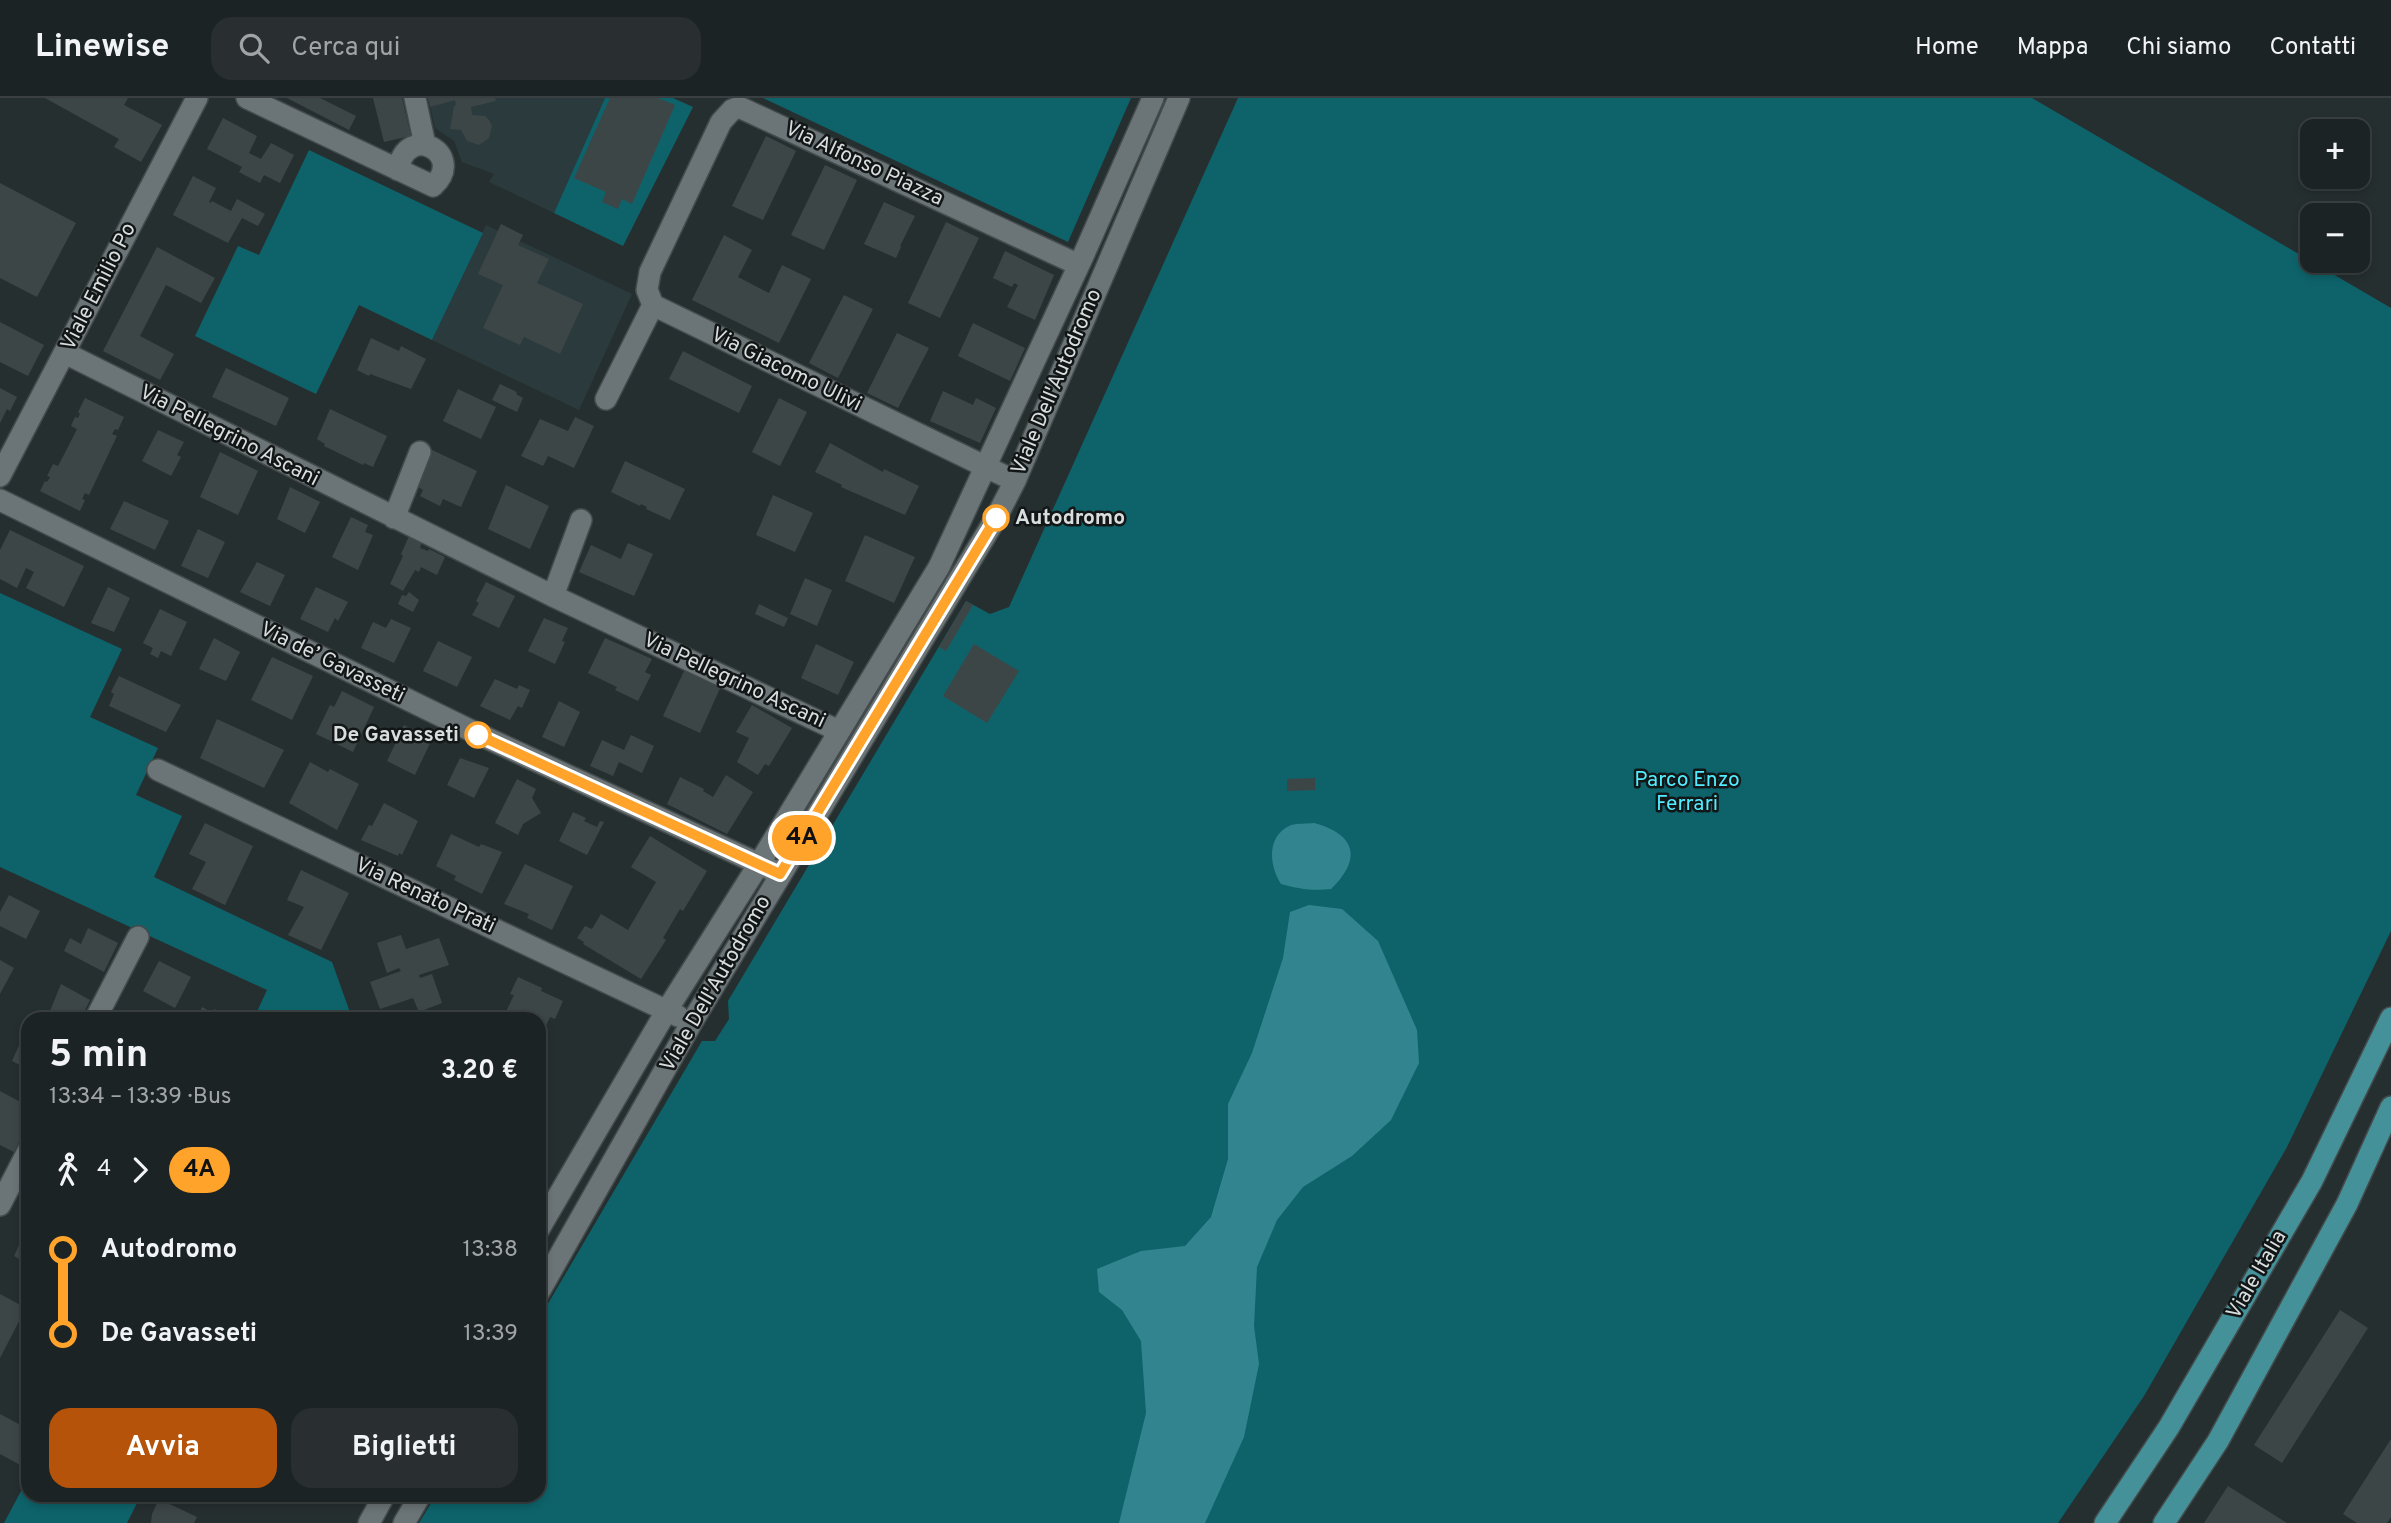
<!DOCTYPE html>
<html lang="it">
<head>
<meta charset="utf-8">
<style>
  body { margin:0; font-family:Overpass,sans-serif; background:#292f31; color:#f1f3f6; height:100vh; display:flex; flex-direction:column; font-size:26px; white-space:nowrap }
  * { box-sizing:border-box; margin:0 }
  p { font-size:23px; color:#a0a4a6 }
  .icon { flex:none; width:38px; height:38px; fill:none; stroke:currentColor; stroke-width:2; stroke-linecap:round; stroke-linejoin:round }
  .map { position:relative; flex:1; overflow:hidden }
  .details { position:absolute; left:21px; top:914px; width:525px; height:490px; display:flex; flex-direction:column; background:#1c2324; border-radius:21px; box-shadow:0 4px 10px #0003,0 0 0 2px #3a4041 }
  .details>* { flex:none }
  .badge { padding:0 14px; border-radius:23px; font-size:24px; line-height:46px }
  .tools { position:absolute; left:2300px; top:21px; display:grid; gap:14px }
  .tools a { display:grid; place-items:center; width:70px; height:70px; border-radius:14px; background:#1c2324; box-shadow:0 4px 10px #0003,0 0 0 2px #3a4041; font-size:35px }
  .map>.badge { position:absolute; translate:-50% -50%; box-shadow:0 0 0 4px #fff }
  .legs { display:flex; align-items:center; gap:10px; height:77px; padding:0 28px; font-size:23px }
  .legs p { margin-inline-start:auto }
  .summary { display:flex; align-items:center; justify-content:space-between; height:119px; padding:0 28px }
  h1 { font-size:38px; font-weight:700; line-height:52px }
  .cta { display:flex; gap:14px; margin-top:auto; padding:14px 28px }
  .cta a { flex:1; height:80px; border-radius:21px; background:#b45309; color:#fff; font-size:28px; font-weight:700; line-height:80px; text-align:center }
  .cta a+a { background:#292f31; color:#f1f3f6 }
  ul { padding:0 28px; list-style:none }
  li { display:flex; align-items:center; gap:24px; height:84px; font-size:26px }
  li i { display:grid; place-items:center; width:10px; height:100%; margin:0 9px; background:currentColor }
  li i::after { content:''; width:18px; height:18px; margin:-9px; border:5px solid; border-radius:50%; background:#1c2324 }
  li p { margin-inline-start:auto }
  li:first-child i { background:linear-gradient(#0000 50%,currentColor 0) }
  li:last-child i { background:linear-gradient(currentColor 50%,#0000 0) }
  header { display:flex; align-items:center; gap:42px; box-sizing:border-box; height:98px; padding:0 35px; background:#1c2324; border-bottom:2px solid #3a4041 }
  header strong { font-size:33px }
  nav { display:flex; gap:38px; margin-inline-start:auto; font-size:24px }
  .search { width:490px; height:63px; background:#292f31; display:flex; align-items:center; gap:18px; box-sizing:border-box; padding:0 24px; border-radius:21px; color:#a0a4a6; font-size:26px }
  .map>svg:first-child { display:block }
  .built { fill:#2b3a3d }
  .green { fill:#0e636b }
  .water { fill:#32858e }
  .building { fill:#3d4647 }
  .lines { fill:none; stroke-linecap:round; stroke-linejoin:round }
  .minor-casing { stroke:#434a4b; stroke-width:24 }
  .major-casing { stroke:#434a4b; stroke-width:24 }
  .minor { stroke:#6b7476; stroke-width:21 }
  .major { stroke:#449199; stroke-width:21 }
  .line-1-casing { stroke:#fff; stroke-width:16 }
  .line-1 { stroke:#ffa32b; stroke-width:10 }
  .stop-1-dot { fill:#fff; stroke:#ffa32b; stroke-width:3.5 }
  .labels { text-anchor:middle; dominant-baseline:central; stroke-width:5; stroke-linejoin:round; paint-order:stroke }
  .street-label { font-size:21px; fill:#d8ddde; stroke:#121617 }
  .stop-label { font-size:21px; font-weight:bold; fill:#d8ddde; stroke:#121617; text-anchor:start }
  .park-label { font-size:21px; fill:#51edff; stroke:#121617 }
</style>
</head>
<body>
<header>
<strong>Linewise</strong>
<div class="search"><svg class="icon" aria-label="search" viewBox="0 0 24 24"><circle cx="10" cy="10" r="6"/><path d="M15 15l6 6"/></svg>Cerca qui</div>
<nav><a>Home</a><a>Mappa</a><a>Chi siamo</a><a>Contatti</a></nav>
</header>
<div class="map">
<svg width="2391" height="1425" viewBox="0 0 2391 1425">
  <rect width="100%" height="100%" fill="#262f30"/>
  <path class="built" d="M428 0H605L554 115 489 84 494 76 462 64 454 43 435 30Z
    M486 127 632 196 579 312 432 242Z"/>
  <path class="green" d="M605 0H673L693 9 623 148 554 115Z
    M763 0H1131L1068 144Z
    M1238 0H2032L2391 210V833L2287 1049 2144 1298 2058 1425H419L436 1397 539 1396V1221L702 943H715L729 921 728 903 966 503 990 516 1009 509Z
    M309 52 483 135 432 242 359 207 316 296 195 238 238 148 259 157Z
    M0 495 122 551 90 619 158 650 136 697 182 718 154 779 332 864 352 920H254L267 892 0 769Z
    M28 1380V1396L141 1397 127 1425H4Z"/>
  <path class="water" d="M1314 725C1355 736 1363 760 1331 791 1313 793 1299 791 1281 786 1269 767 1266 738 1291 727 1298 725 1307 726 1314 725Z
    M1309 807 1342 811 1378 843 1417 932 1419 965 1391 1022 1352 1058 1303 1089 1277 1122 1257 1169 1254 1228 1259 1266 1244 1339 1205 1425H1119L1146 1315 1141 1243 1122 1212 1099 1194 1097 1171 1141 1153 1185 1148 1211 1119 1228 1061V1006L1252 955 1283 860 1290 814Z"/>
  <path class="building" d="M45 0H128L124 7 162 27 141 64 114 49 119 41Z
    M287 0H320L356 18 349 32Z
    M373 0H402L411 38 384 44Z
    M428 0H495L496 3 471 9 472 17 485 18 489 22 492 28 489 40 479 47 467 43 461 32 450 31 454 8 456 7 455 2 430 9Z
    M610 0H658L675 7 632 106 622 101 618 111 602 104 606 94 574 80Z
    M223 20 257 38 249 55 261 61 271 45 294 57 280 85 264 77 260 85 239 74 242 69 207 51Z
    M766 38 796 53 763 122 732 108Z
    M825 67 857 82 824 152 791 137Z
    M193 78 216 90 209 104 211 105 212 103 231 113 237 101 265 116 258 128 242 120 228 145 173 117Z
    M0 85 76 125 37 199 0 180Z
    M884 104 915 118 900 148 901 149 896 160 864 146Z
    M946 124 979 140 940 220 908 205Z
    M501 126 523 137 518 147 549 161 537 185 583 206 560 256 524 239 520 247 483 230 503 187 478 176Z
    M724 137 752 152 738 179 769 195 782 167 811 181 779 245 692 202Z
    M157 149 215 180 201 205 166 187 140 238 174 256 160 282 103 253Z
    M1005 153 1054 177 1035 222 1007 209 1018 187 1014 185 1012 189 993 180Z
    M844 197 873 211 838 280 809 265Z
    M0 224 44 247 28 278 0 264Z
    M973 225 1025 250 1010 283 958 258Z
    M897 235 929 250 898 310 867 295Z
    M371 240 399 253 401 248 426 261 411 291 370 276 369 278 357 272Z
    M683 253 752 288 739 315 669 281Z
    M226 270 289 300 276 328 212 299Z
    M500 286 517 294 516 296 523 300 517 314 492 302Z
    M0 290 17 299 10 313 7 311 0 325Z
    M458 291 496 309 481 341 443 323Z
    M943 293 973 307 976 300 996 310 980 345 930 323Z
    M85 300 124 319 118 332 115 331 112 336 117 338 89 397 85 395 82 401 85 402 80 413 40 393 45 383 47 384 50 379 47 378 53 366 58 368 68 349 77 331 71 328 75 319 78 320 80 316 78 314Z
    M779 300 807 314 780 368 752 354Z
    M330 311 387 338 373 369 364 365 363 367 324 348 325 346 317 341Z
    M575 319 594 328 574 370 548 358 543 368 521 358 540 321 568 333Z
    M158 332 184 344 177 357 181 359 171 378 142 363Z
    M830 345 883 374 884 371 919 388 905 417 841 389 842 387 815 374Z
    M430 351 477 373 461 409 443 401 440 408 420 398 423 392 414 386Z
    M220 354 258 373 238 417 200 399Z
    M625 363 685 391 670 422 646 411 647 409 641 406 640 408 611 394Z
    M506 387 549 408 530 451 488 431Z
    M290 389 320 404 305 435 277 421Z
    M773 397 813 415 795 454 756 437Z
    M124 403 169 423 155 452 110 431Z
    M351 419 368 427 365 434 373 437 358 472 332 459Z
    M198 431 225 444 208 480 181 468Z
    M10 432 84 468 64 509 26 490 34 474 26 470 17 490 0 481V452Z
    M865 437 915 459 894 505 845 483Z
    M409 438 422 444 420 450 428 453 429 451 445 459 437 477 421 469 419 474 415 472 403 493 390 486 403 458 401 456Z
    M628 445 653 456 634 498 579 474 591 447 621 461Z
    M257 464 285 477 270 508 240 494Z
    M805 480 832 492 817 528 790 516Z
    M486 484 515 498 499 530 472 517 479 505 476 503Z
    M108 489 130 500 114 534 91 525Z
    M316 489 348 504 338 523 335 520 328 534 300 521Z
    M409 494 419 502 413 514 398 506 402 497 406 498Z
    M966 503 973 507 946 553 939 549Z
    M759 506 788 520 784 529 755 516Z
    M160 511 187 524 171 558 161 553 158 560 150 556 153 550 143 545Z
    M544 520 568 530 562 543 565 544 555 566 528 553Z
    M391 521 411 530 394 565 361 550 373 524 386 530Z
    M214 540 240 554 226 583 199 571Z
    M605 540 652 561 645 574 651 577 638 603 615 592 617 589 588 575Z
    M438 543 472 559 457 589 423 573Z
    M816 546 854 564 838 597 801 580Z
    M974 546 1019 573 987 625 943 598Z
    M272 559 313 578 292 622 251 602Z
    M685 571 721 588 700 635 663 618Z
    M119 578 181 607 166 634 109 608 114 596 111 594Z
    M495 581 517 591 519 587 530 592 522 610 518 608 510 622 480 608Z
    M342 593 374 609 353 654 316 636 330 607 334 609Z
    M559 603 580 614 564 649 542 639Z
    M752 607 792 630 769 668 765 666 758 677 737 664 749 640 736 634Z
    M217 621 284 652 264 690 200 660Z
    M404 627 432 641 415 677 387 663Z
    M631 637 654 648 642 675 619 664 613 678 590 668 602 642 624 652Z
    M460 660 489 670 474 700 447 687Z
    M310 664 328 674 330 671 359 686 337 732 289 705Z
    M726 677 753 694 727 736 667 706 680 679 704 691 703 693 713 699Z
    M1315 680V692L1287 693V681Z
    M517 681 536 691 532 700 541 715 523 726 518 737 495 725Z
    M384 705 418 723 402 757 399 755 398 758 361 742 369 727 372 728Z
    M573 714 586 720 584 723 597 729 600 723 604 724 587 757 559 743Z
    M205 725 253 748 225 807 192 791 206 764 189 756Z
    M451 736 479 749 481 746 502 754 482 796 454 782 456 778 436 768Z
    M650 738 707 773 683 813 680 811 663 840 666 842 641 881 583 846 584 844 577 840 585 828 592 831 601 816 628 832 656 784 631 769Z
    M525 766 573 788 552 832 527 820 529 816 504 806Z
    M301 772 349 795 321 852 288 837 304 809 287 802Z
    M9 797 40 813 26 841 0 828V814Z
    M88 830 118 845 104 874 64 853 70 840 81 846Z
    M401 837 406 851 439 840 449 867 419 877 420 880 432 876 442 905 419 914 413 900 380 911 370 884 401 873 399 870 387 875 377 845Z
    M0 862 14 870 0 896Z
    M159 863 191 879 175 910 143 893Z
    M518 879 542 890 541 893 563 903 555 921 550 919 539 943V920H503L514 897 510 896Z
    M61 886 90 902 83 916 80 915 77 920H65L50 913Z
    M202 909 212 914 214 911 233 920H197Z
    M25 934 28 936V971L12 963Z
    M0 993 28 1008V1026L14 1054 0 1047Z
    M28 1127V1166L14 1158Z
    M0 1196 26 1210 0 1260Z
    M2340 1212 2368 1230 2282 1365 2254 1347Z
    M28 1250V1266L21 1263Z
    M0 1316 28 1331V1356L22 1368 0 1356Z
    M2391 1341V1419L2387 1425H2357L2343 1416Z
    M2228 1388 2287 1425H2204Z
    M306 1396H324L321 1404Z
    M159 1401 197 1419 194 1425H151L152 1416Z"/>
  <g class="lines">
    <g class="minor-casing">
      <path id="minor" d="M247 0 433 88C467 57 407 22 398 72
        M415 0 425 47
        M653 207 647 192 650 174 721 24 732 12 739 9 1079 167
        M65 255 553 498 839 633
        M606 301 653 207 1015 383
        M0 378 197 0
        M0 402 478 636 772 772
        M394 420 420 354
        M553 498 581 422
        M158 672 678 918
        M96 920 138 839
        M0 1107 28 1053
        M539 1131 667 912 759 766 939 469 1084 156 1153 0
        M539 1194 692 924 996 420 1015 383 1179 0
        M369 1425 385 1396
        M404 1425 421 1396"/>
    </g>
    <g class="major-casing">
      <path id="major" d="M2105 1425 2169 1329 2312 1083 2391 920
        M2164 1425 2218 1343 2347 1106 2391 1009"/>
    </g>
    <use href="#minor" class="minor"/>
    <use href="#major" class="major"/>
  </g>
  <g class="lines">
    <g class="line-1-casing">
      <path id="line-1" d="M478 637 780 776 996 420"/>
    </g>
    <use href="#line-1" class="line-1"/>
  </g>
  <g class="stop-1-dot">
    <circle cx="996" cy="420" r="12"/>
    <circle cx="478" cy="637" r="12"/>
  </g>
  <g class="labels">
    <g class="street-label">
      <text transform="translate(864 66) rotate(25)">Via Alfonso Piazza</text>
      <text transform="translate(99 189) rotate(-63)">Viale Emilio Po</text>
      <text transform="translate(786 272) rotate(26)">Via Giacomo Ulivi</text>
      <text transform="translate(1057 284) rotate(-67)">Viale Dell'Autodromo</text>
      <text transform="translate(229 338) rotate(27)">Via Pellegrino Ascani</text>
      <text transform="translate(332 565) rotate(26)">Via de’ Gavasseti</text>
      <text transform="translate(734 583) rotate(25)">Via Pellegrino Ascani</text>
      <text transform="translate(425 798) rotate(25)">Via Renato Prati</text>
      <text transform="translate(716 886) rotate(-60)">Viale Dell'Autodromo</text>
      <text transform="translate(2257 1177) rotate(-60)">Viale Italia</text>
    </g>
    <g class="stop-label">
      <text x="1015" y="420">Autodromo</text>
      <text x="459" y="637" text-anchor="end">De Gavasseti</text>
    </g>
    <g class="park-label">
      <text x="1687" y="682">Parco Enzo<tspan x="1687" dy="24">Ferrari</tspan></text>
    </g>
  </g>
</svg>
<div class="tools">
<a>+</a>
<a>−</a>
</div>
<b class="badge" style="left:802px;top:740px;background:#ffa32b;color:#111">4A</b>
<section class="details">
<div class="summary"><div><h1>5 min</h1><p>13:34 – 13:39 · Bus</p></div><b>3.20 €</b></div>
<div class="legs"><svg class="icon" aria-label="walk" viewBox="0 0 24 24"><circle cx="13" cy="4" r="2"/><path d="M13 8l-2 6 4 7M11 14l-3 7M7 12l3-4h3l4 4"/></svg>4<svg class="icon" aria-label="forward" viewBox="0 0 24 24"><path d="M9 5l7 7-7 7"/></svg><b class="badge" style="background:#ffa32b;color:#111">4A</b></div>
<ul>
<li><i style="color:#ffa32b"></i><b>Autodromo</b><p>13:38</p></li>
<li><i style="color:#ffa32b"></i><b>De Gavasseti</b><p>13:39</p></li>
</ul>
<div class="cta"><a>Avvia</a><a>Biglietti</a></div>
</section>
</div>
</body>
</html>
